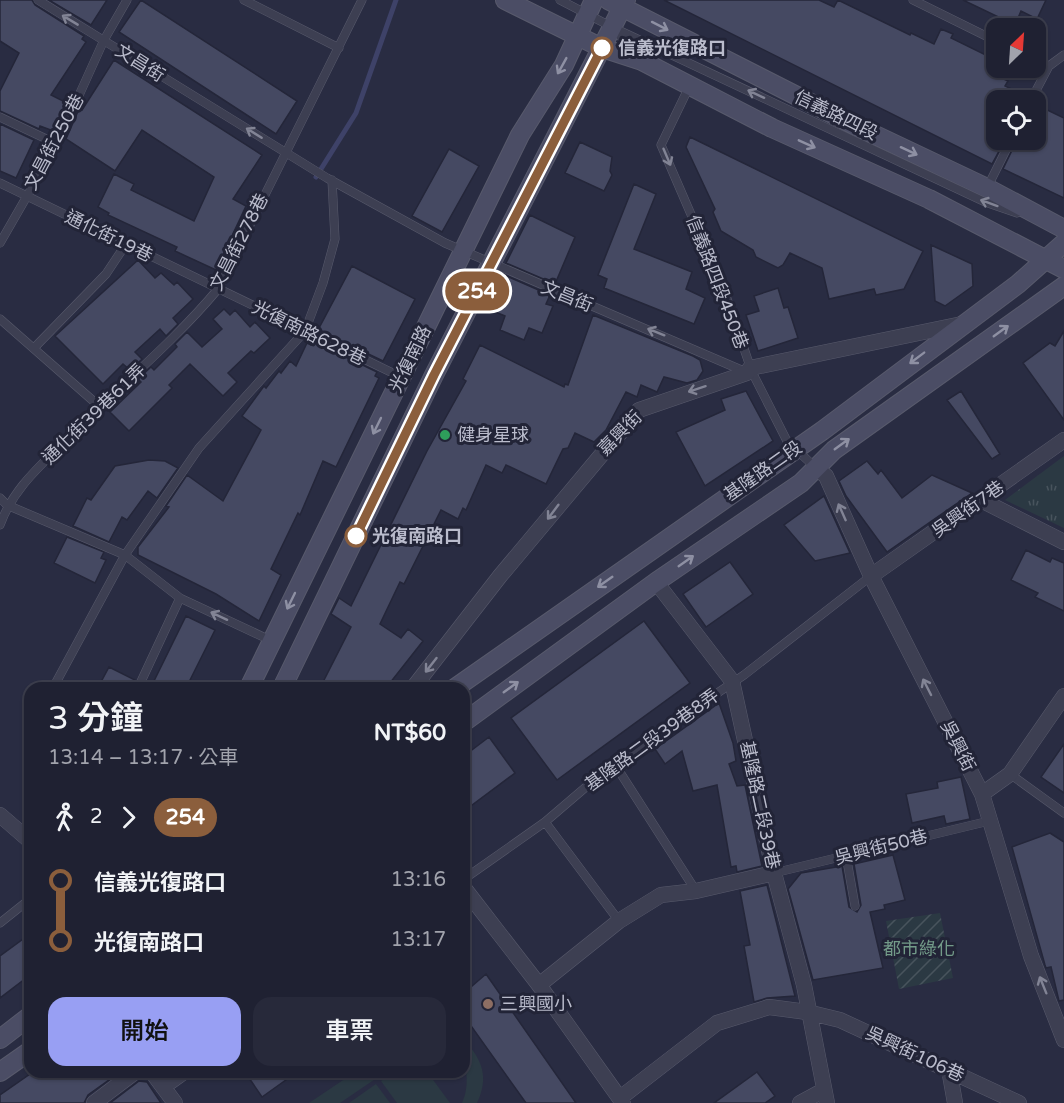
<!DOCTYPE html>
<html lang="zh-TW">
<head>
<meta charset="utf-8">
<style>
  body { margin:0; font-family:"Varela Round","Noto Sans TC",sans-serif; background:#27293a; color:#f1f3f6; height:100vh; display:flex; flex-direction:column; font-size:22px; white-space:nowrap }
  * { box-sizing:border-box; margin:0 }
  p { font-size:20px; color:#a1a3ac }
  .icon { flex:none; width:33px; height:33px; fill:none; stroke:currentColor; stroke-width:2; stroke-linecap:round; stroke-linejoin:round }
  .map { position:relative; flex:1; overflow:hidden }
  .details { position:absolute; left:24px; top:682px; width:446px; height:396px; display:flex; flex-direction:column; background:#1f2132; border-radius:18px; box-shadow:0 2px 4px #0004,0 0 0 2px #3c3e4d }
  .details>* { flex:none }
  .badge { padding:0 12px; border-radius:20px; font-size:21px; line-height:39px }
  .needle { width:39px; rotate:25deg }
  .fabs { position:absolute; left:986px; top:18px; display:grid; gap:12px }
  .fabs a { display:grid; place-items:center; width:60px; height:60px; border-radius:12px; background:#1f2132; box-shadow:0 2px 4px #0004,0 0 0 2px #3c3e4d; font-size:30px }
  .map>.badge { position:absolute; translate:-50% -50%; box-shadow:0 0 0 3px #fff }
  .legs { display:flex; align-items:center; gap:9px; height:66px; padding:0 24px; font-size:20px }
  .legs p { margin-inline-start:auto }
  .headline { display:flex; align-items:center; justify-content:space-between; height:102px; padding:0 24px }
  h1 { font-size:33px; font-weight:600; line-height:45px }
  .cta { display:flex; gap:12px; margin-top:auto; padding:12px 24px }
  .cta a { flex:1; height:69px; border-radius:18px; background:#989ff3; color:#111; font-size:24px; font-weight:600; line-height:69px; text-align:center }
  .cta a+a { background:#27293a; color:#f1f3f6 }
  ul { padding:0 24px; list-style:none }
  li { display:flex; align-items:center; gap:21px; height:60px; font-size:22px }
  li i { display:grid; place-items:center; width:9px; height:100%; margin:0 8px; background:currentColor }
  li i::after { content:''; width:15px; height:15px; margin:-8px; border:4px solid; border-radius:50%; background:#1f2132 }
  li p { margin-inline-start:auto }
  li:first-child i { background:linear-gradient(#0000 50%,currentColor 0) }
  li:last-child i { background:linear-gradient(currentColor 50%,#0000 0) }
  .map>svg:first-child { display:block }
  .park { fill:url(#park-tufts) }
  .garden { fill:url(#garden-furrows) }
  .pitch { fill:#2b3943 }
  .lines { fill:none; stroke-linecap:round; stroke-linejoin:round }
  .stream { stroke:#3e4268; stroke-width:5 }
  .building { fill:#454962; stroke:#242639; stroke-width:1.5 }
  .lane-casing { stroke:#585a6c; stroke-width:9 }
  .street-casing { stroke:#585a6c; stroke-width:16 }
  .secondary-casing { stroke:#585a6c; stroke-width:20 }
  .lane { stroke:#3d3f52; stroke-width:8 }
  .street { stroke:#3d3f52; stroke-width:15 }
  .secondary { stroke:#4b4d65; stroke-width:18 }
  .oneway { stroke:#828495 }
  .oneway2 { stroke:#8e90a3 }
  .line-1-casing { stroke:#fff; stroke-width:14 }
  .line-1 { stroke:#8b5e3c; stroke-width:9 }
  .stop-1-dot { fill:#fff; stroke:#8b5e3c; stroke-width:3 }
  .leisure-dot { fill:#2e9e5b; stroke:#222437; stroke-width:2 }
  .education-dot { fill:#8d6e63; stroke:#222437; stroke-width:2 }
  .labels { text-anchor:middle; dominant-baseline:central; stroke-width:6; stroke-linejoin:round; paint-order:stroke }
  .stop-label { font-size:18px; font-weight:bold; fill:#babccc; stroke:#222437; text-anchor:start }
  .street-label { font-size:18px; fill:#babccc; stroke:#222437 }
  .poi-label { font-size:18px; fill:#babccc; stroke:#222437; text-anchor:start }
  .park-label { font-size:18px; fill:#739b89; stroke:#222437 }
</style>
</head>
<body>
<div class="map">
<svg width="1064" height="1103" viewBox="0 0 1064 1103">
  <defs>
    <pattern id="park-tufts" width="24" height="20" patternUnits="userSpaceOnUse" patternTransform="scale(1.5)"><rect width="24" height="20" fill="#2b3943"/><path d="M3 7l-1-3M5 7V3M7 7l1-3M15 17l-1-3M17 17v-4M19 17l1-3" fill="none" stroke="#48545d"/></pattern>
    <pattern id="garden-furrows" width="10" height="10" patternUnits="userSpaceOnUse" patternTransform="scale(1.5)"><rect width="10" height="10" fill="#2b3943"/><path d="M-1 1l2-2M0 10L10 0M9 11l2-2" fill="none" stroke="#48545d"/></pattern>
  </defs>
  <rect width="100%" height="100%" fill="#292c42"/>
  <path class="park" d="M1064 456V528L1005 500Z"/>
  <path class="garden" d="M940 913 953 978 899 989 886 921Z"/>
  <path class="pitch" d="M464 1040C483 1060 489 1078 477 1103H462C472 1082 463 1063 464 1040Z
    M355 1072 384 1073 340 1103H309Z
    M393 1072 428 1073 450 1103H397L381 1081Z
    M376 1084 390 1103H349Z"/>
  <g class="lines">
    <path class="stream" d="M316 177 356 113 396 0"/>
  </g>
  <path class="building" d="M0 0H32L35 5 84 36 82 39 86 42 51 95 69 104 56 132 40 126 39 129 0 111V91L19 53 0 41Z
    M49 0H107L91 25Z
    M141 0 297 101 276 134 119 32Z
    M664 0H819L834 7 838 0 910 35 911 33 934 44 941 29 953 34 951 38 994 59 989 72 1008 81 1005 86 1026 96 1025 100H996V140H1005L992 164Z
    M963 0H1046L1037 19 1021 11 1015 25Z
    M114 60 262 155 233 199 246 206 216 270 175 251 177 247 108 215 109 213 98 207 114 174 134 184 131 190 194 221 214 177 142 130 115 171 66 139 79 109 82 110Z
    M1035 104 1064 118V198L1003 169 1017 140H1035Z
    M0 124 34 140 16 178 0 171Z
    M690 137 923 251 904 289 876 295 874 289 829 299 822 268 790 253 783 265 778 268 756 257 753 250 721 231 713 212 715 209 686 147Z
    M580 142 612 157 610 171 612 175 604 191 565 173Z
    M449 149 479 166 442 232 412 216Z
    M634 184 656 194 634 249 692 272 686 289 705 298 694 324 604 288 607 279 598 275Z
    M530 215 575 237 555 284 506 263Z
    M931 245 972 264 973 286 945 306 935 301Z
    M138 260 155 278 161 273 174 285 177 282 193 299 173 318 178 324 166 336 160 329 135 352 142 359 139 362 130 370 123 364 103 384 55 336Z
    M352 266 415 299 383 361 318 330Z
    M502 274 550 295 546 304 553 306 542 333 529 328 524 340 500 330 505 316 483 307 494 282 498 283Z
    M778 288 784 308 788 307 798 338 758 351 746 315 759 311 754 296Z
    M224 309 230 315 235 310 250 327 255 322 270 338 254 353 251 351 228 373 237 382 223 396 190 364 169 385 172 388 129 431 110 412 141 382 138 379 151 367 154 370 177 347 175 344 187 332 202 347 222 329 213 319Z
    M593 315 693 356 700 360 703 371 697 380 687 383 664 377 657 392 641 385 637 397 626 392 606 430 594 442 575 433 568 448 563 449 546 484 506 465 502 473 486 465 466 510 463 508 458 519 441 510 404 584 400 582 380 624 401 638 408 629 423 641 386 688H320L351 627 331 614 339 598 351 606 427 451 466 381 463 379 480 345 564 387 565 384 568 385Z
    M1064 331V420L1023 363 1050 343 1055 346Z
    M313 341 377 372 375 376 379 378 336 467 323 461 300 515 298 513 271 569 281 575 259 621 216 594 138 555V547L169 507 166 506 187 475 223 501 261 430 242 416 264 386 266 388 279 371 281 373 290 361 296 366 307 343 311 345Z
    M746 391 773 441 705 486 676 432 725 410 721 399Z
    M961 391 1000 454 992 459 947 400Z
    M149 460 165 461 178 468 157 498 148 491 127 520 122 517 109 542 73 526 87 498 91 500 115 466Z
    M867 461 878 474 881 470 902 498 932 475 972 493 887 552 846 496 839 481Z
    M824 496 850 553 815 561 784 525Z
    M67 537 104 552 101 558 106 560 95 583 54 563Z
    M1026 550 1050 562 1052 558 1064 563V611L1035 597 1038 593 1011 580Z
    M730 562 753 594 706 627 683 594Z
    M186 616 215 630 186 688H144L146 685 151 687Z
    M644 621 690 683 557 780 511 718Z
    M109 667 135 680 132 688H115L101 682Z
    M719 703 733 743 736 761 729 764 737 786 745 785 762 866 737 872 736 866 731 867 717 785 693 791 682 751 665 764 655 749Z
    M489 737 515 773 464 811V756Z
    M1064 744V793L1041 777Z
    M961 777 970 819 946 824 944 816 912 823 906 794 938 788 937 782Z
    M1050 833 1064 842V1000L1059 1001 1051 967 1046 968 1045 965 1012 847Z
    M893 855 905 900 884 905 885 909 870 912 883 968 813 980 788 889 801 873 842 866 849 907 857 912 861 905 854 864Z
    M767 885 795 996 767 998 754 1002 744 946 750 945 740 891Z
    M30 934V975L0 998V956Z
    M486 974 576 1103H526L464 1016V993Z
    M33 1072H108L104 1075 113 1077 88 1095 84 1103H0V1095Z
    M245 1072H297L262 1097Z
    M757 1072 775 1096 765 1103H714Z
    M139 1081 147 1082 161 1103H110Z"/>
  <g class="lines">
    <g class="lane-casing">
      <path id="lane" d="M38 0 327 178 445 243 746 372
        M244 0 339 48
        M560 0 612 27 636 54
        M913 0 996 41
        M612 27 985 202 1017 213
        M1035 60 1049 66
        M689 87 661 145 725 293 752 372 787 441 816 468
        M1031 100 1049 66 1064 55
        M0 117 57 144
        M0 183 401 377
        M987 188 1011 140
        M0 243 57 144 104 40 127 0
        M0 319 99 406
        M34 348 106 274 126 244
        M0 498 7 505 125 555 180 598 272 641
        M0 525C13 489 39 467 66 440 116 389 172 344 218 289L362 0
        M53 688 125 555 199 448 305 331 323 283 335 239 332 180
        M138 688 180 598
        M614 763 696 891
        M1010 774 1064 813
        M545 822 619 921
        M846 855 855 906
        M774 873 989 821
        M464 879 545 822 614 763 744 675 871 576
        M0 923 30 899"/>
    </g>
    <g class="street-casing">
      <path id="street" d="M816 468 826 476 871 576 982 794 1031 956 1064 1040
        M981 500 1064 542
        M871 576 1064 440
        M656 582 732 681 774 873 804 985 827 1103
        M413 688 500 576 639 410 747 373 750 368 962 324
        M982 794 1010 774 1064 696
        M0 815 30 841
        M464 888 539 985 623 1103
        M539 985 619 921 661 895 696 891 774 873
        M949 1069 955 1103
        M152 1072 175 1103
        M163 1087 184 1072
        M620 1098 717 1023 769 1007 807 1012 840 1020 1019 1103
        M94 1103 135 1072
        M800 1103 824 1090"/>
    </g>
    <g class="secondary-casing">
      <path id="secondary" d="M505 0 602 48 642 61 772 128 929 199 1064 269
        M608 0 854 125 987 188 1064 229
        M249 688 520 135 564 65 594 0
        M282 688 434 375 626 0
        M455 688 822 431 1018 284 1064 243
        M464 722 656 582 801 483 834 450 1064 286
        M0 1039 30 1016
        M0 1072 30 1051"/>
    </g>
    <use href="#lane" class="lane"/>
    <use href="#street" class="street"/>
    <use href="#secondary" class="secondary"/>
  </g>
  <defs><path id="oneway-shaft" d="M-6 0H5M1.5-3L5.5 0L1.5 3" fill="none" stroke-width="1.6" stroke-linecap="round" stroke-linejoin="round" transform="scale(1.5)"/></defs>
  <g class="oneway">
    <use href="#oneway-shaft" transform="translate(70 20) rotate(-149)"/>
    <use href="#oneway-shaft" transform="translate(756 94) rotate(-155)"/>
    <use href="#oneway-shaft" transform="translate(254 133) rotate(-148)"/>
    <use href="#oneway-shaft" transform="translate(667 157) rotate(67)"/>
    <use href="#oneway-shaft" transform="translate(989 203) rotate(-160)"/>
    <use href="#oneway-shaft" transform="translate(656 332) rotate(-158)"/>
    <use href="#oneway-shaft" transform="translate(697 389) rotate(162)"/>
    <use href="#oneway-shaft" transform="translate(553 512) rotate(127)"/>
    <use href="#oneway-shaft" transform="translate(842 512) rotate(-114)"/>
    <use href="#oneway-shaft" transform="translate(219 616) rotate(-155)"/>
    <use href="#oneway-shaft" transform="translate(431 665) rotate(128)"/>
    <use href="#oneway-shaft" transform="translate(927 687) rotate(-117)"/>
    <use href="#oneway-shaft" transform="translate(1043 985) rotate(-112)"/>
  </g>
  <g class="oneway2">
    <use href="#oneway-shaft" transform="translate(660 26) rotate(27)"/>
    <use href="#oneway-shaft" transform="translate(562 66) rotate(119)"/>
    <use href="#oneway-shaft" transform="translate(807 144) rotate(24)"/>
    <use href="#oneway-shaft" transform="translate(909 151) rotate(25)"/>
    <use href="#oneway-shaft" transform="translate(1001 331) rotate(-36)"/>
    <use href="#oneway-shaft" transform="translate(917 358) rotate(143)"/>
    <use href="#oneway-shaft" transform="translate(377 426) rotate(116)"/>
    <use href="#oneway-shaft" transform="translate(842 444) rotate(-36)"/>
    <use href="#oneway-shaft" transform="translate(686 561) rotate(-35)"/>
    <use href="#oneway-shaft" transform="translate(605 582) rotate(145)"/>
    <use href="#oneway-shaft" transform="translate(291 601) rotate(116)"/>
    <use href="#oneway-shaft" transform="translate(511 687) rotate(-36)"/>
  </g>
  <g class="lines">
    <g class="line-1-casing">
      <path id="line-1" d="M356 536 434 375 602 48"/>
    </g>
    <use href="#line-1" class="line-1"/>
  </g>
  <g class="stop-1-dot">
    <circle cx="602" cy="48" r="10"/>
    <circle cx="356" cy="536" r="10"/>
  </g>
  <circle class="leisure-dot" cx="445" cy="435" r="6"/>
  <circle class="education-dot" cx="488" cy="1004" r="6"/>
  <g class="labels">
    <g class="stop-label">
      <text x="618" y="48">信義光復路口</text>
      <text x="372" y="536">光復南路口</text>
    </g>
    <g class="street-label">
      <text transform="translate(140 63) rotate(32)">文昌街</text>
      <text transform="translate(836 115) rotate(26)">信義路四段</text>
      <text transform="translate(54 142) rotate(-62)">文昌街250巷</text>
      <text transform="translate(109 236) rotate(26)">通化街19巷</text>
      <text transform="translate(239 242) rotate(-63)">文昌街278巷</text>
      <text transform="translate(717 282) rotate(69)">信義路四段450巷</text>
      <text transform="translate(567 296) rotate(22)">文昌街</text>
      <text transform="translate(309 333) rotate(26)">光復南路628巷</text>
      <text transform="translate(410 359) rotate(-64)">光復南路</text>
      <text transform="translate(94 414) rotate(-44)">通化街39巷61弄</text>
      <text transform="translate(620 433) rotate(-46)">嘉興街</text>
      <text transform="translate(763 471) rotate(-35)">基隆路二段</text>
      <text transform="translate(968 509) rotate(-35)">吳興街7巷</text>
      <text transform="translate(652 740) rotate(-36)">基隆路二段39巷8弄</text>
      <text transform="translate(958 746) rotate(63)">吳興街</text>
      <text transform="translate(760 805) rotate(78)">基隆路二段39巷</text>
      <text transform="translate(881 847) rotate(-14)">吳興街50巷</text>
      <text transform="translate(915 1054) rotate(25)">吳興街106巷</text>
    </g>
    <g class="poi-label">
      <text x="457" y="435">健身星球</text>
      <text x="500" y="1004">三興國小</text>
    </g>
    <g class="park-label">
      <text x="919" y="949">都市綠化</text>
    </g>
  </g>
</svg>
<div class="fabs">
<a><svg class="needle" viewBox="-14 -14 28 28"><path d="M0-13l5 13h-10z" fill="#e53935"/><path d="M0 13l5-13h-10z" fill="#a1a3ac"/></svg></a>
<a><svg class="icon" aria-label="locate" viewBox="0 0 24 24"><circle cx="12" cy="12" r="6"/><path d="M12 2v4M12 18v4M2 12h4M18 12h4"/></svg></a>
</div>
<b class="badge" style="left:477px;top:291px;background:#8b5e3c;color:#fff">254</b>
<section class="details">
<div class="headline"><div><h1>3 分鐘</h1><p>13:14 – 13:17 · 公車</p></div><b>NT$60</b></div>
<div class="legs"><svg class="icon" aria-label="walk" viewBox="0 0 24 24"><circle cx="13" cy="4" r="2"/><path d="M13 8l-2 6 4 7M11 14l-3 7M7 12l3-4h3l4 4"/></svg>2<svg class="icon" aria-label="forward" viewBox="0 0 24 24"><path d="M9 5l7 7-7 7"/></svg><b class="badge" style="background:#8b5e3c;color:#fff">254</b></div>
<ul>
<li><i style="color:#8b5e3c"></i><b>信義光復路口</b><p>13:16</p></li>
<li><i style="color:#8b5e3c"></i><b>光復南路口</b><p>13:17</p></li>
</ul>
<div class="cta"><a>開始</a><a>車票</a></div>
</section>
</div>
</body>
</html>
